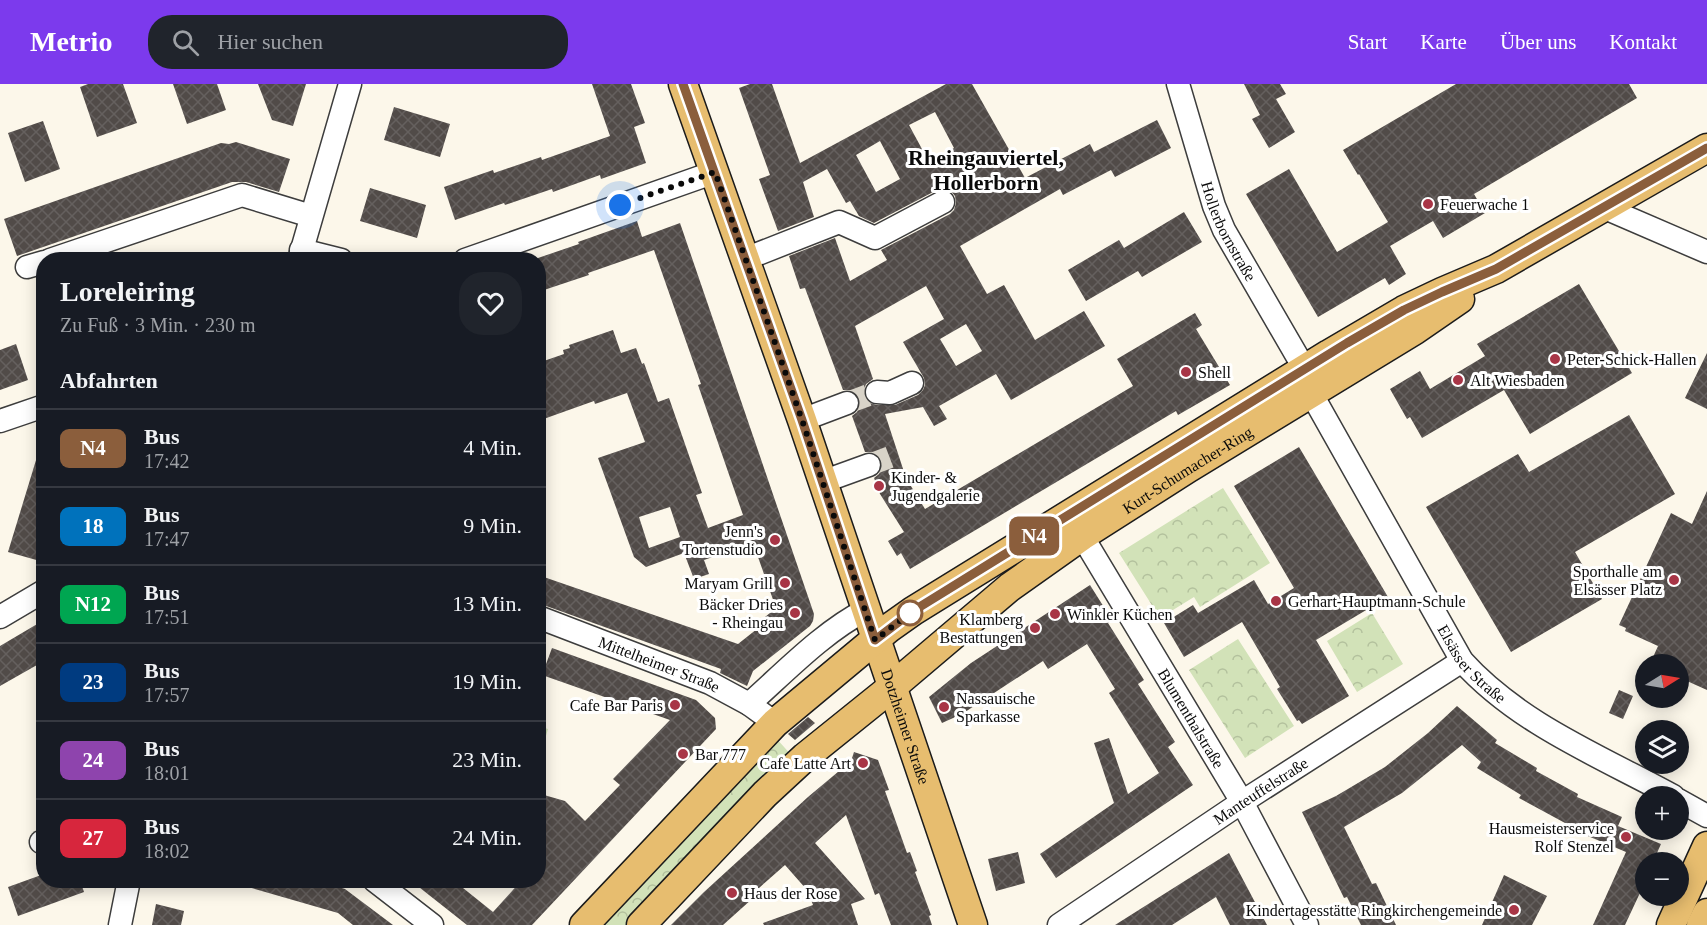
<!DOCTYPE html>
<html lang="de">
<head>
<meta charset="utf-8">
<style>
  body { margin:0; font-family:Georgia,serif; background:#20242c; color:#f1f3f6; height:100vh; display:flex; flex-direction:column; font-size:22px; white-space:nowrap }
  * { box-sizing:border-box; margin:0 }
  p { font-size:20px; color:#9ea1a6 }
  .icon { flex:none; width:33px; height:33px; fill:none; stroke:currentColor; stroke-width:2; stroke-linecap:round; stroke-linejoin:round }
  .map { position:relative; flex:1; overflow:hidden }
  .side { position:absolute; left:36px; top:168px; width:510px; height:636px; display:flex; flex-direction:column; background:#171b24; border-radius:24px; box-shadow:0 3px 15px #0003 }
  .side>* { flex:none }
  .badge { padding:0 12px; border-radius:9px; font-size:21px; line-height:39px }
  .needle { width:39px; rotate:79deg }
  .buttons { position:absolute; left:1635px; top:570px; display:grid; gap:12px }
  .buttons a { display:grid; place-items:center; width:54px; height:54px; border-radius:50%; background:#171b24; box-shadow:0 3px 15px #0003; font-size:30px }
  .you { position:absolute; width:30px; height:30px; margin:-15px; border:4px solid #fff; border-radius:50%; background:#1a73e8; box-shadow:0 0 0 9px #1a73e833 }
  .map>.badge { position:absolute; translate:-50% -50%; box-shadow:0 0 0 3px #fff }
  h2 { padding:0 24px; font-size:22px; line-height:54px }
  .round { display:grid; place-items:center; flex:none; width:63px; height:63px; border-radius:24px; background:#20242c }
  .summary { display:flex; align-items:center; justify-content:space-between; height:102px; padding:0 24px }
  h1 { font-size:28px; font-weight:800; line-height:45px }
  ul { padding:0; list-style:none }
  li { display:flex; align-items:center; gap:18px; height:78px; padding:0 24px; border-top:2px solid #363941 }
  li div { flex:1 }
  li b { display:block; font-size:22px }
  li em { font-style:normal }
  li .badge { min-width:66px; font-weight:700; text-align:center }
  header { display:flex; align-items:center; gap:36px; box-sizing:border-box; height:84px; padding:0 30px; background:#7c3aed; color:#fff }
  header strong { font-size:28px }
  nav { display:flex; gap:33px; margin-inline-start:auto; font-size:21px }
  .search { width:420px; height:54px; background:#20242c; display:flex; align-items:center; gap:15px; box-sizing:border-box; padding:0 21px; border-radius:24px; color:#9ea1a6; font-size:22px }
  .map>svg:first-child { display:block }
  .park { fill:url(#park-crowns) }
  .building { fill:url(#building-cross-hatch); fill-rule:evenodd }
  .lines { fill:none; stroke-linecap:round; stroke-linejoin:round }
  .minor-tunnel { stroke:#d8d3c8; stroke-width:22; stroke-dasharray:22 11; stroke-linecap:butt }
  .minor-casing { stroke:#3d3d3d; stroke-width:25 }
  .major-casing { stroke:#1b1b1b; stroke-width:31 }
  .minor { stroke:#fff; stroke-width:22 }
  .major { stroke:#e7bd6f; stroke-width:28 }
  .line-casing { stroke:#fff; stroke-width:14 }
  .line { stroke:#8b5e3c; stroke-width:9 }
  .walk { stroke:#0a0a0a; stroke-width:6; stroke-dasharray:0 10.8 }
  .poi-dot { fill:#a83546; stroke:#fff; stroke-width:2 }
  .stop-dot { fill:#fff; stroke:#8b5e3c; stroke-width:3 }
  .labels { text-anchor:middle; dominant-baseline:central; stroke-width:6; stroke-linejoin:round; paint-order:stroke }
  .poi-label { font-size:16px; fill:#0a0a0a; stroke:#fff; text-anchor:start }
  .street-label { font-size:16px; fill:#0a0a0a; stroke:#fff }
  .district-label { font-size:22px; font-weight:bold; fill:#0a0a0a; stroke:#fff }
</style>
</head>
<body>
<header>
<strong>Metrio</strong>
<div class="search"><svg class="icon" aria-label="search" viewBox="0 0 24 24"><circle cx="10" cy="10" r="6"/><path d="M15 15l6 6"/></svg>Hier suchen</div>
<nav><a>Start</a><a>Karte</a><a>Über uns</a><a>Kontakt</a></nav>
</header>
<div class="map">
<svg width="1707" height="841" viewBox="0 0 1707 841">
  <defs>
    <pattern id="park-crowns" width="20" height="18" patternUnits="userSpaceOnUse" patternTransform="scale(1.5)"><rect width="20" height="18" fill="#d2e2b8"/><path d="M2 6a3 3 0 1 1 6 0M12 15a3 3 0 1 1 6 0" fill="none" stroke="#b3c19d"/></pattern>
    <pattern id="building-cross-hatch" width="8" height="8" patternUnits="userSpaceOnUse" patternTransform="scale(1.5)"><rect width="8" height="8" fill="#514b48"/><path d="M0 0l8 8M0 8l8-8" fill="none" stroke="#65605e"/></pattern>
  </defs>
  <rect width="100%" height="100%" fill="#fcf7ea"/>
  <path class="park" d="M1223 404 1270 479 1200 523 1194 513 1160 534 1119 469Z
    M1372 529 1403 580 1357 608 1327 557Z
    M1238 555 1294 642 1245 674 1189 586Z
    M539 642 548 645 539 676 538 642Z
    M775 653 794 674 630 841H600Z"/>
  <path class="building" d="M88 0H123L137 39 97 53 80 3Z
    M173 0H217L226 26 187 40Z
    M258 0H306L293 42 272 36Z
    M592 0H631L645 39 634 43 646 79 601 95 600 91 553 108 552 105 505 121 504 119 455 136 444 103 493 86 494 89 541 73 542 76 610 52Z
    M750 0H772L800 79 946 0H972L1025 94 1090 60 1094 68 1157 36 1171 64 1115 93 1111 86 1063 111 1060 105 960 162 987 210 1004 201 1035 256 1084 227 1105 262 1011 316 996 290 939 322 947 335 934 342 923 323 885 330 906 394 925 425 1133 302 1117 275 1195 229 1202 241 1196 245 1230 301 1178 331 1176 327 910 485 901 469 897 472 888 457 904 448 880 410 874 394 879 390 882 384 881 376 878 371 872 368H865L852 332 857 328 860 322 859 314 856 309 850 306H843L805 204 800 205 789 172 835 154 850 197 887 176 881 166 950 130 954 126 956 119 955 112 950 106 943 105 937 106 874 139 859 132 850 117 846 119 827 85 803 98 814 133 778 147 759 95 770 91 739 4ZM935 28 954 64 929 78 909 41ZM880 57 900 95 876 108 856 71ZM926 202 944 235 903 258 924 294 925 301 923 306 918 311 895 321H876L870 319 865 314 864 306 866 300 873 295 855 242ZM966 240 982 267 956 282 940 255Z
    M1244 0H1280L1286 10 1276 15 1295 48 1269 64 1252 35 1260 31Z
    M1456 0H1629L1637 14 1474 110 1485 129 1443 154 1433 137 1390 162 1406 190 1389 201 1385 194 1318 233 1246 110 1289 85 1337 168 1388 138 1359 90 1358 91 1343 66Z
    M394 23 450 40 440 73 384 56Z
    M43 37 60 85 25 98 8 49Z
    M236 58 290 75 279 108 246 98H232L17 172 4 135 221 59 229 60Z
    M370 104 426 121 417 154 360 137Z
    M1184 128 1202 158 1142 193 1138 187 1086 217 1068 186 1119 156 1124 164Z
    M637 137 642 153 680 139 814 530 813 537 810 542 753 587 747 602 720 589 721 585 538 519V491L738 560 762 541 759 538 776 524 753 459 704 476 709 490 694 495 684 469 646 483 634 473 598 374 645 358 627 309 595 320 594 317 538 337V279L564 270 563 266 570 264 569 261 613 246 621 269 636 264 642 280 644 279 658 318 669 314 702 409 696 411 708 444 743 431 698 301 701 300 654 166 588 189 589 191 538 208V174L579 160 578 158ZM670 423 680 453 649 464 639 433Z
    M1579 200 1632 289 1530 350 1504 306 1422 354 1410 333 1407 335 1390 305 1420 287 1430 305 1485 272 1477 260Z
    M16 260 28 296 0 306V266Z
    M1707 269V325L1685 314Z
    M1629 331 1675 410 1575 468 1602 515 1511 568 1426 423 1518 370 1529 388Z
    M40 363H44V467L40 477 8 468Z
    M1299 363 1388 513 1316 556 1349 612 1302 640 1299 636 1297 637 1277 605 1280 603 1242 538 1184 573 1164 539 1193 521 1198 529 1254 496 1268 520 1294 504 1234 402Z
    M1707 407V606L1678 593V580H1650L1658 562 1625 547 1626 544 1619 541 1671 429 1692 440Z
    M1090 501 1112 536 1108 539 1144 596 1138 600 1175 658 1168 663 1193 701 1056 794 1040 770 1114 719 1094 659 1109 654 1128 710 1159 689 1109 609 1115 605 1087 560 1048 585 1043 577 962 630 942 639 929 613 971 579Z
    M44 536V577L0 602V562Z
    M552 564 696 616 715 634 716 645 532 841H467L410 796H453L493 828 522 796H538V717L544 711 565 717 585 737 620 701 613 695 670 636 542 591Z
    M1619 606 1633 612 1623 635 1609 629Z
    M1457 622 1497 656 1495 659 1537 684 1536 687 1578 710 1577 713 1622 733 1618 742 1661 760 1653 778H1646V796L1625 841H1593L1626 768 1564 742 1565 739 1519 714 1521 711 1477 684 1481 678 1462 661 1402 709 1344 743 1372 800 1376 799 1396 841H1361L1347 813 1344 814 1302 728 1336 712 1385 683 1428 649Z
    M808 633 815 639 795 656 788 650Z
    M854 668 878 676 889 706 885 707 907 769 910 768 917 787 915 788 931 831 929 832 932 841H891L879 809 875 811 846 731 815 759 865 815 851 820 858 841H764L763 839 813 821 807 806 785 781 759 804 762 806 723 841H671L704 808 808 713 851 677Z
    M1018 768 1025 799 996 807 988 775Z
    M1229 769 1267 841H1230L1216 813 1172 841H1115Z
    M44 790V796H80L84 808 18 832 8 803Z
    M1504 791 1547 812 1532 841H1482Z
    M242 796H317L345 805 393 841H353L338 829 241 801Z
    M156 820 184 827 181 841H152Z"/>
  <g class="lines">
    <path class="minor-tunnel" d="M847 319 877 308
      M869 381 898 370"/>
    <g class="minor-casing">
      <g id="minor">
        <path id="s1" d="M1178 0 1214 122 1224 146 1304 284"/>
        <path d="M1605 124 1707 168"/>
        <path d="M301 166 341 176"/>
        <path d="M745 175 839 138 875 154 943 118"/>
        <path d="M50 176 242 111 311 132"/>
        <path d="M299 176 350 0"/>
        <path d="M465 176 715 88"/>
        <path d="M27 183 44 178"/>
        <path d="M877 308 890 309 912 299"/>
        <path id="s2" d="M1311 309 1462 577C1519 640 1600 672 1673 712"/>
        <path d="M802 336 847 319"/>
        <path d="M0 337 44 322"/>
        <path d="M822 398 869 381"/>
        <path id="s3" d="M1073 437 1242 718 1307 841"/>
        <path d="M0 533 44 507"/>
        <path id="s4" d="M538 533 710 599 749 620 775 639"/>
        <path d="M749 620C784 589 824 547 866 526"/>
        <path d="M1678 716 1707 732"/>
        <path d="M41 758H44"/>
        <path d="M374 796 432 841"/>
        <path d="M120 841 129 796"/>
        <path id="s5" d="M1059 841 1242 718 1462 577"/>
      </g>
    </g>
    <g class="major-casing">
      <g id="major">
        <path id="s6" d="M683 0 802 336 973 841"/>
        <path d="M584 841 775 639 889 544 913 527 1329 270 1404 226 1442 208 1496 185 1707 64"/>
        <path id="s7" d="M641 841 765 710 805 673 892 603 1010 503 1082 452 1187 385 1415 246 1460 215"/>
        <path d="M1671 841 1707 762"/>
        <path d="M1701 841 1707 829"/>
      </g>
    </g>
    <use href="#minor" class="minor"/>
    <use href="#major" class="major"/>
  </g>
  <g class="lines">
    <g class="line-casing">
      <path id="line" d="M683 0 802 336 875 556 913 527 1347 259 1404 226 1442 208 1496 185 1707 64"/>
    </g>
    <use href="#line" class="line"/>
    <path class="walk" d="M620 121 715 88 802 336 875 556 913 527 910 529"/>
  </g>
  <g class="poi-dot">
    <circle cx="1428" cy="120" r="6"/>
    <circle cx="1555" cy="275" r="6"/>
    <circle cx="1186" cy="288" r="6"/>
    <circle cx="1458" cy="296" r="6"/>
    <circle cx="879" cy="402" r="6"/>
    <circle cx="775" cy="456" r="6"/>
    <circle cx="1674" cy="496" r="6"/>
    <circle cx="785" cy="499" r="6"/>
    <circle cx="1276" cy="517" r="6"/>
    <circle cx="795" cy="529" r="6"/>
    <circle cx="1055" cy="530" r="6"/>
    <circle cx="1035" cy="544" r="6"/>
    <circle cx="675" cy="621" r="6"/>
    <circle cx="944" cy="623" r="6"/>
    <circle cx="683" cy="670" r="6"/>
    <circle cx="863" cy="679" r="6"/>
    <circle cx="1626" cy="753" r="6"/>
    <circle cx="732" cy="809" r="6"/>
    <circle cx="1514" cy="826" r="6"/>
  </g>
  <circle class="stop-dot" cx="910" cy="529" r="12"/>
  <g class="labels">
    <g class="poi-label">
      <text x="1440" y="120">Feuerwache 1</text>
      <text x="1567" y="275">Peter-Schick-Hallen</text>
      <text x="1198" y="288">Shell</text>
      <text x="1470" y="296">Alt Wiesbaden</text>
      <text x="891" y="393">Kinder- &amp;<tspan x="891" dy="18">Jugendgalerie</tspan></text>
      <text x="763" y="447" text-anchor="end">Jenn's<tspan x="763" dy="18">Tortenstudio</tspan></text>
      <text x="1662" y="487" text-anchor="end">Sporthalle am<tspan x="1662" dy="18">Elsässer Platz</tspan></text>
      <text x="773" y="499" text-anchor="end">Maryam Grill</text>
      <text x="1288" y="517">Gerhart-Hauptmann-Schule</text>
      <text x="783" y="520" text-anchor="end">Bäcker Dries<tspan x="783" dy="18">- Rheingau</tspan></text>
      <text x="1067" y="530">Winkler Küchen</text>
      <text x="1023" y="535" text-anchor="end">Klamberg<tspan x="1023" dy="18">Bestattungen</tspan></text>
      <text x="956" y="614">Nassauische<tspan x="956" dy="18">Sparkasse</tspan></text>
      <text x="663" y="621" text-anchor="end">Cafe Bar Paris</text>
      <text x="695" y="670">Bar 777</text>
      <text x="851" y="679" text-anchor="end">Cafe Latte Art</text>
      <text x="1614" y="744" text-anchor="end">Hausmeisterservice<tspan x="1614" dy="18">Rolf Stenzel</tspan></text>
      <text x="744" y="809">Haus der Rose</text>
      <text x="1502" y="826" text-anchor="end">Kindertagesstätte Ringkirchengemeinde</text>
    </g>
    <g class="street-label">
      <text stroke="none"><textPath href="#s1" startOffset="156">Hollerbornstraße</textPath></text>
      <text stroke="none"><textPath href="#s7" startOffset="714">Kurt-Schumacher-Ring</textPath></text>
      <text stroke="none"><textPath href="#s2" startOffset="316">Elsässer Straße</textPath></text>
      <text stroke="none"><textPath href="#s4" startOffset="130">Mittelheimer Straße</textPath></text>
      <text stroke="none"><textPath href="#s3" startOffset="230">Blumenthalstraße</textPath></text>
      <text stroke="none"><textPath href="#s6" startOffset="680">Dotzheimer Straße</textPath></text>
      <text stroke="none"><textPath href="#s5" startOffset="242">Manteuffelstraße</textPath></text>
    </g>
    <g class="district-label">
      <text x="986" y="73">Rheingauviertel,<tspan x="986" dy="25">Hollerborn</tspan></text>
    </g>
  </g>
</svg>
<div class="buttons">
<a><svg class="needle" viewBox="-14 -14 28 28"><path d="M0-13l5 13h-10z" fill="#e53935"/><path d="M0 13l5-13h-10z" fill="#9ea1a6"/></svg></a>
<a><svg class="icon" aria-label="layers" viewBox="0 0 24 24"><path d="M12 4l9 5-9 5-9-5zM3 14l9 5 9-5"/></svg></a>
<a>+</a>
<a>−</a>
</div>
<div class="you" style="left:620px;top:121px"></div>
<b class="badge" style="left:1034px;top:452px;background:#8b5e3c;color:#fff">N4</b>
<section class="side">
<div class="summary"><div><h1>Loreleiring</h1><p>Zu Fuß · 3 Min. · 230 m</p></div><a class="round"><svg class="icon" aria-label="heart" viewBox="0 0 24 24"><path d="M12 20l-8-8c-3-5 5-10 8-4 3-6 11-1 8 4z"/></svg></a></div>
<h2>Abfahrten</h2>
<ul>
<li><span class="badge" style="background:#8b5e3c;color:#fff">N4</span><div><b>Bus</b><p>17:42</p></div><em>4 Min.</em></li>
<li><span class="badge" style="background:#0072bc;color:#fff">18</span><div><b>Bus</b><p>17:47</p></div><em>9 Min.</em></li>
<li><span class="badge" style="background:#00a651;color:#fff">N12</span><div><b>Bus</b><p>17:51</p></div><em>13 Min.</em></li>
<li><span class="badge" style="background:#003b80;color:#fff">23</span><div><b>Bus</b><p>17:57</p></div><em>19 Min.</em></li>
<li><span class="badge" style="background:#8e44ad;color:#fff">24</span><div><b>Bus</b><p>18:01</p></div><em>23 Min.</em></li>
<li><span class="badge" style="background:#d7263d;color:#fff">27</span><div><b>Bus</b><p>18:02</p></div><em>24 Min.</em></li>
</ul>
</section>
</div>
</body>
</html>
